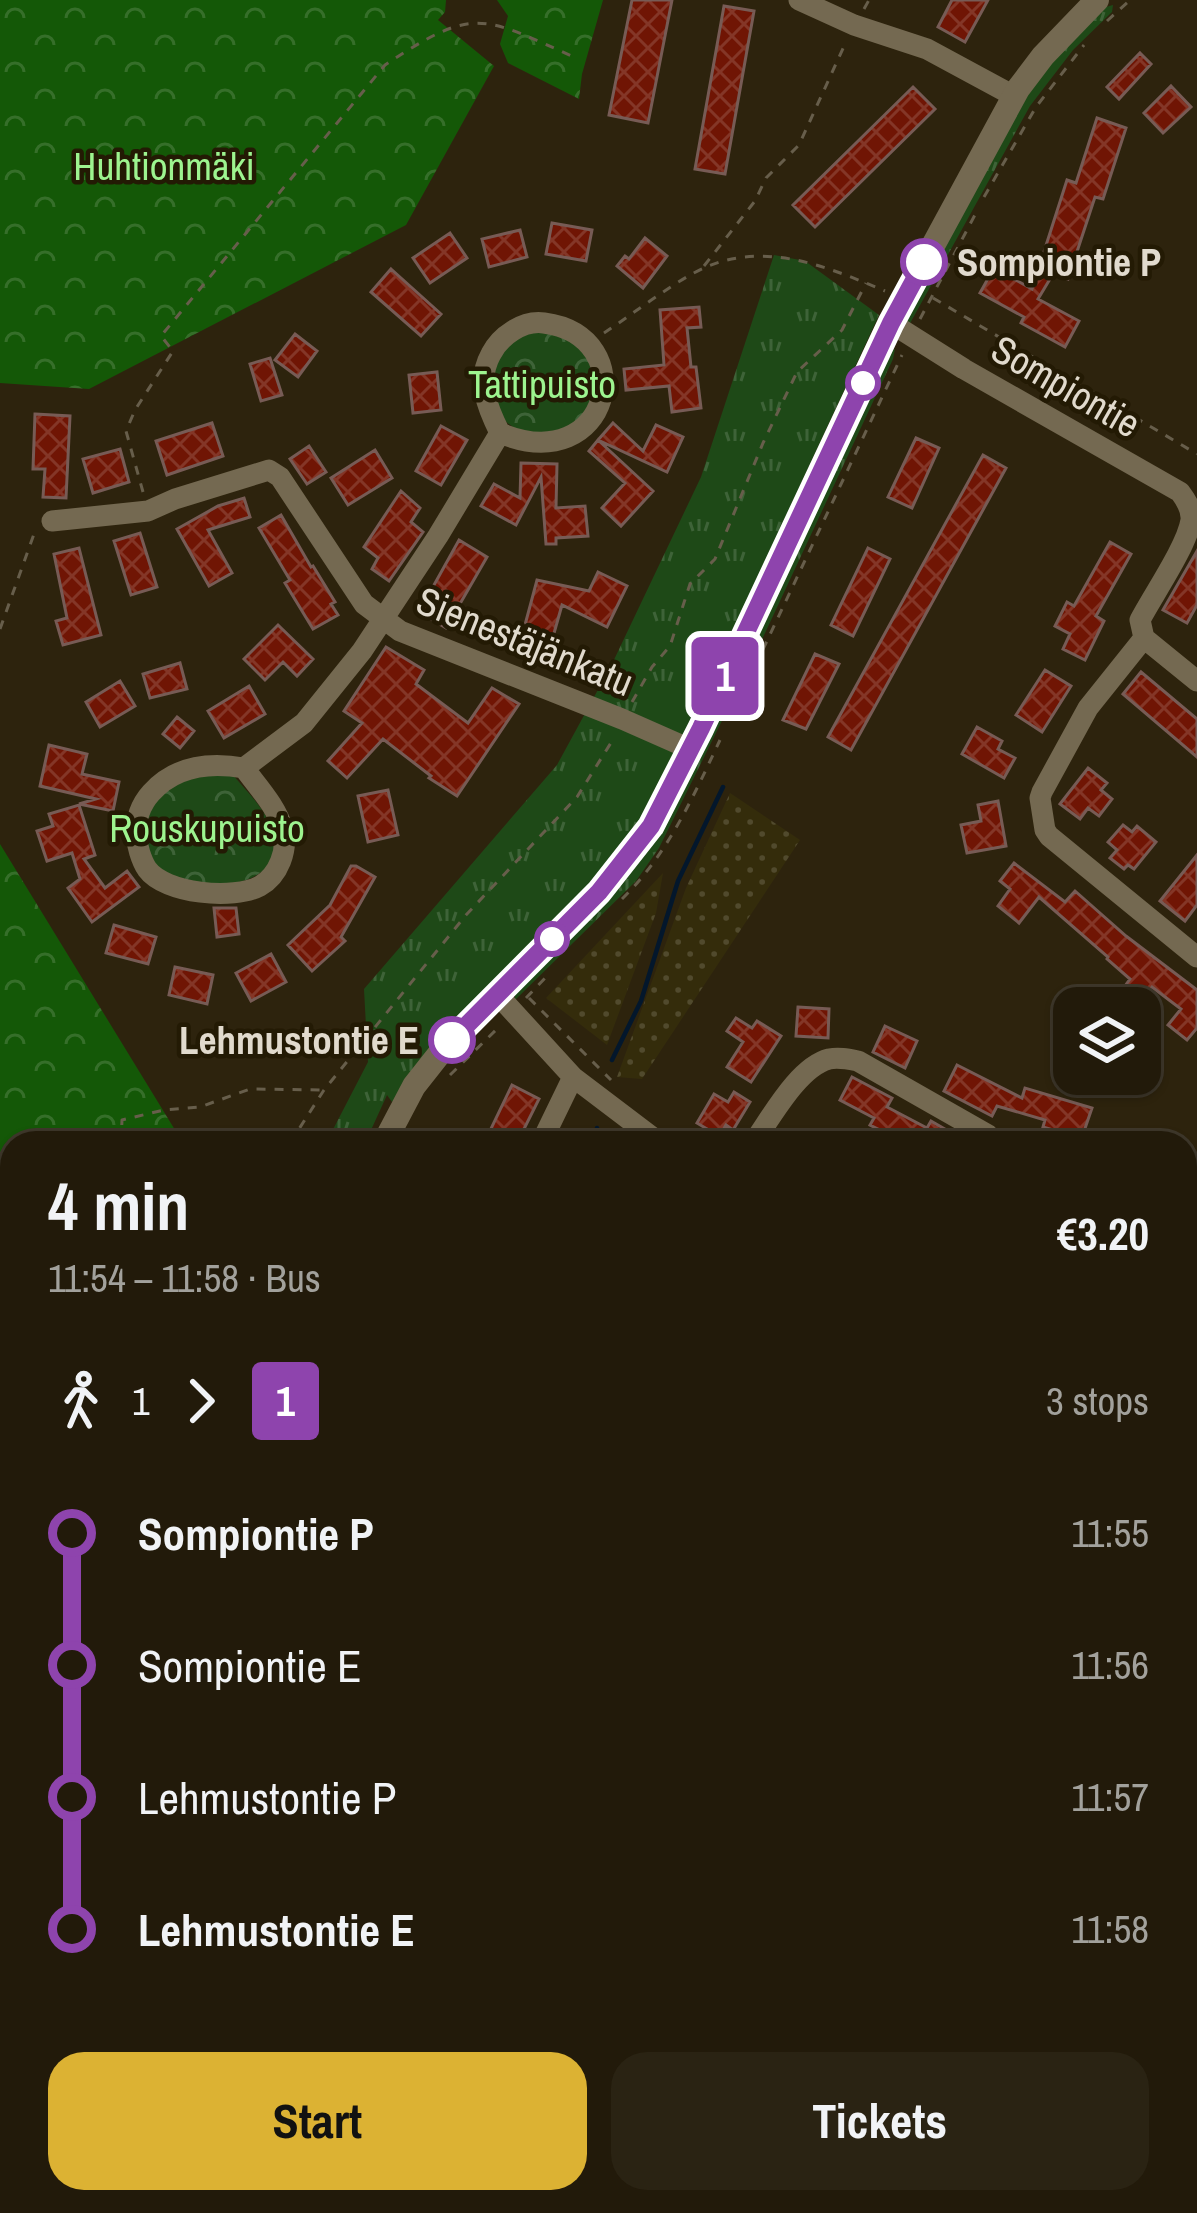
<!DOCTYPE html>
<html lang="en">
<head>
<meta charset="utf-8">
<style>
  body { margin:0; font-family:"Archivo Narrow",sans-serif; background:#2a2313; color:#f1f3f6; height:100vh; display:flex; flex-direction:column; font-size:45px; white-space:nowrap }
  * { box-sizing:border-box; margin:0 }
  p { font-size:39px; color:#a2a19c }
  .icon { flex:none; width:66px; height:66px; fill:none; stroke:currentColor; stroke-width:2; stroke-linecap:round; stroke-linejoin:round }
  .map { position:relative; flex:1; overflow:hidden }
  .details { position:absolute; left:0px; top:1131px; width:1197px; height:1083px; display:flex; flex-direction:column; background:#221a0a; border-radius:36px 36px 0 0; box-shadow:0 3px 9px #0004,0 0 0 3px #3f382b }
  .details>* { flex:none }
  .badge { padding:0 24px; border-radius:9px; font-size:42px; line-height:78px }
  .controls { position:absolute; left:1053px; top:987px; display:grid; gap:24px }
  .controls a { display:grid; place-items:center; width:108px; height:108px; border-radius:24px; background:#221a0a; box-shadow:0 3px 9px #0004,0 0 0 3px #3f382b; font-size:60px }
  .map>.badge { position:absolute; translate:-50% -50%; box-shadow:0 0 0 6px #fff }
  .legs { display:flex; align-items:center; gap:18px; height:132px; padding:0 48px; font-size:39px }
  .legs p { margin-inline-start:auto }
  .summary { display:flex; align-items:center; justify-content:space-between; height:204px; padding:0 48px }
  h1 { font-size:66px; font-weight:700; line-height:90px }
  .cta { display:flex; gap:24px; margin-top:auto; padding:24px 48px }
  .cta a { flex:1; height:138px; border-radius:36px; background:#dcb233; color:#111; font-size:48px; font-weight:700; line-height:138px; text-align:center }
  .cta a+a { background:#2a2313; color:#f1f3f6 }
  ul { padding:0 48px; list-style:none }
  li { display:flex; align-items:center; gap:42px; height:132px; font-size:45px }
  li i { display:grid; place-items:center; width:18px; height:100%; margin:0 15px; background:currentColor }
  li i::after { content:''; width:30px; height:30px; margin:-15px; border:9px solid; border-radius:50%; background:#221a0a }
  li p { margin-inline-start:auto }
  li:first-child i { background:linear-gradient(#0000 50%,currentColor 0) }
  li:last-child i { background:linear-gradient(currentColor 50%,#0000 0) }
  .map>svg:first-child { display:block }
  .grass { fill:url(#grass-tufts) }
  .forest { fill:url(#forest-crowns) }
  .sand { fill:url(#sand-dots) }
  .park { fill:url(#park-crowns) }
  .lines { fill:none; stroke-linecap:round; stroke-linejoin:round }
  .stream { stroke:#03172c; stroke-width:4.5 }
  .building { fill:url(#building-cross-hatch); stroke:#775b55; stroke-width:3 }
  .path { stroke:#675e4b; stroke-width:3; stroke-dasharray:9 9; stroke-linecap:butt }
  .minor { stroke:#746951; stroke-width:21 }
  .tertiary { stroke:#746951; stroke-width:24 }
  .line-1-casing { stroke:#fff; stroke-width:27 }
  .line-1 { stroke:#8e44ad; stroke-width:18 }
  .stop-1-dot { fill:#fff; stroke:#8e44ad; stroke-width:6 }
  .labels { text-anchor:middle; dominant-baseline:central; stroke-width:9; stroke-linejoin:round; paint-order:stroke }
  .park-label { font-size:39px; fill:#9df48f; stroke:#231a04 }
  .stop-label { font-size:39px; font-weight:bold; fill:#e1dacd; stroke:#231a04; text-anchor:start }
  .street-label { font-size:39px; fill:#e1dacd; stroke:#231a04 }
</style>
</head>
<body>
<div class="map">
<svg width="1197" height="2213" viewBox="0 0 1197 2213">
  <defs>
    <pattern id="grass-tufts" width="24" height="20" patternUnits="userSpaceOnUse" patternTransform="scale(3)"><rect width="24" height="20" fill="#1e4917"/><path d="M3 7l-1-3M5 7V3M7 7l1-3M15 17l-1-3M17 17v-4M19 17l1-3" fill="none" stroke="#3e6338"/></pattern>
    <pattern id="forest-crowns" width="20" height="18" patternUnits="userSpaceOnUse" patternTransform="scale(3)"><rect width="20" height="18" fill="#145807"/><path d="M2 6a3 3 0 1 1 6 0M12 15a3 3 0 1 1 6 0" fill="none" stroke="#366f2a"/></pattern>
    <pattern id="sand-dots" width="8" height="8" patternUnits="userSpaceOnUse" patternTransform="scale(3)"><rect width="8" height="8" fill="#342c0b"/><path d="M2 2h.1M6 6h.1" fill="none" stroke="#514a2d" stroke-width="1.8" stroke-linecap="round"/></pattern>
    <pattern id="park-crowns" width="20" height="18" patternUnits="userSpaceOnUse" patternTransform="scale(3)"><rect width="20" height="18" fill="#1e4917"/><path d="M2 6a3 3 0 1 1 6 0M12 15a3 3 0 1 1 6 0" fill="none" stroke="#3e6338"/></pattern>
    <pattern id="building-cross-hatch" width="8" height="8" patternUnits="userSpaceOnUse" patternTransform="scale(3)"><rect width="8" height="8" fill="#701504"/><path d="M0 0l8 8M0 8l8-8" fill="none" stroke="#843627"/></pattern>
  </defs>
  <rect width="100%" height="100%" fill="#2d230d"/>
  <path class="grass" d="M1113 5 1112 12 1073 50 1030 106 908 327 905 319 990 158 1040 75 1106 7Z
    M774 255 805 261 879 315 660 788 622 850 470 1006 392 1102 387 1095 365 1143H326L368 1062 364 989 557 765 612 664 701 477Z
    M895 349 893 359 758 648 659 848 636 881 514 1001 516 989 600 905 884 355Z"/>
  <path class="forest" d="M0 0H446L445 12 438 20 494 66 406 225 89 389 0 383Z
    M497 0H603L582 74 579 99 508 63 500 44 508 16Z
    M0 844 183 1143H12V1670L0 1682Z
    M1197 2064V2213H1128L1133 2202H1185V2089Z"/>
  <path class="sand" d="M730 793 800 840 642 1079 617 1077 686 888Z
    M663 873 656 913 607 1045 546 998Z"/>
  <path class="park" d="M490 384a52 52 0 1 1 104 0a52 52 0 1 1-104 0Z
    M232 774C249 794 274 817 275 845 276 895 174 895 153 861 150 856 148 850 146 844 142 830 144 821 152 809 156 802 162 791 168 786 186 773 211 775 232 774Z
    M12 1983V2162L7 2166 3 2213H0V2009Z"/>
  <g class="lines">
    <path class="stream" d="M612 1060 641 1001 678 881 723 787
      M595 1143 597 1128"/>
  </g>
  <path class="building" d="M632 0H672L648 123 609 115Z
    M952 0H988L965 42 938 27Z
    M724 6 754 11 725 174 695 169Z
    M1140 53 1151 64 1119 99 1107 87Z
    M1171 86 1191 107 1163 133 1144 113Z
    M913 87 935 109 815 227 793 205Z
    M1097 118 1126 128 1103 199 1095 197 1068 279 1053 274 1038 299 1079 321 1065 347 1021 323 1024 317 980 293 994 268 1032 289 1067 180 1076 183Z
    M552 223 592 230 586 261 546 254Z
    M520 230 527 257 489 267 482 239Z
    M450 233 467 258 430 283 413 258Z
    M645 238 667 256 643 288 617 266 625 256 629 259Z
    M391 269 441 314 421 336 371 292Z
    M699 307 701 327 687 328 691 367H696L701 408 672 412 669 386 626 390 624 369 664 365 660 310Z
    M295 334 317 351 298 377 275 360Z
    M270 358 282 395 261 401 250 364Z
    M437 372 441 410 413 413 409 375Z
    M35 414 70 416 66 498 43 497 45 469H33Z
    M212 423 223 456 167 475 156 441Z
    M613 423 643 451 656 425 683 437 667 472 598 440Z
    M441 426 467 440 441 485 416 471Z
    M916 438 939 448 912 508 888 497Z
    M598 440 653 491 621 526 602 508 625 483 589 451Z
    M309 446 326 472 307 484 290 459Z
    M120 449 129 482 93 493 83 459Z
    M375 450 392 478 348 505 331 478Z
    M983 455 1006 468 851 750 828 737Z
    M521 463 557 464 556 508 585 506 588 536 556 538V544H546L541 477 516 525 481 506 494 484 520 498Z
    M401 491 420 508 411 522 423 532 389 581 372 569 378 558 364 547Z
    M244 498 250 517 208 530 232 573 209 586 177 529 218 506Z
    M281 515 311 567 313 566 335 602 331 604 338 615 313 629 285 583 290 580 259 528Z
    M140 533 157 587 131 595 114 541Z
    M459 540 487 557 446 628 419 612Z
    M1110 542 1131 554 1096 616 1104 621 1085 660 1063 649 1070 634 1055 626 1067 602 1074 606Z
    M79 548 101 635 63 645 56 621 67 618 54 554Z
    M868 548 890 559 853 636 831 625Z
    M1197 551V605L1187 623 1163 610Z
    M598 572 627 586 607 627 562 605 547 658 518 651 537 580 589 591Z
    M278 625 313 659 297 676 283 662 265 680 244 659Z
    M386 647 424 670 416 684 468 723 492 688 519 704 457 796 429 778 431 776 383 739 347 778 328 761 362 723 344 711Z
    M815 654 839 664 806 729 783 720Z
    M180 663 187 689 150 698 143 674Z
    M1045 670 1071 686 1042 732 1016 715Z
    M1141 672 1197 719V757L1123 694Z
    M120 681 135 706 100 727 86 702Z
    M249 686 265 714 224 738 208 711Z
    M177 717 194 731 180 748 163 734Z
    M977 727 1002 741 998 749 1015 758 1004 778 962 754Z
    M49 745 87 754 82 774 119 782 113 811 79 804 96 799 40 786Z
    M1088 768 1107 783 1101 790 1112 799 1099 816 1088 808 1080 819 1060 804Z
    M388 790 398 835 368 842 358 796Z
    M998 801 1006 846 967 853 961 825 981 821 978 805Z
    M79 805 95 855 84 859 105 888 127 871 139 887 92 922 68 888 80 879 72 853 47 861 37 831 53 826 49 814Z
    M1123 825 1132 832 1137 826 1156 842 1134 869 1128 865 1124 869 1110 858 1117 850 1108 842Z
    M1197 855V905L1185 921 1160 901Z
    M1014 863 1065 902 1075 891 1126 936 1197 990V1028L1187 1040 1168 1025 1181 1009 1152 987 1141 1000 1125 986 1130 979 1107 959 1108 957 1039 897 1019 923 998 906 1010 889 1000 881Z
    M351 866H356L375 877 341 937 345 941 312 971 288 945 330 905Z
    M214 908H236L239 934 217 937Z
    M114 925 156 937 148 964 106 953Z
    M271 954 286 982 251 1001 236 973Z
    M175 967 213 975 207 1004 169 995Z
    M798 1007 829 1009 828 1038 796 1036Z
    M736 1018 752 1028 757 1021 781 1036 751 1082 727 1067 743 1042 727 1031Z
    M885 1026 917 1041 905 1068 873 1052Z
    M957 1065 1022 1098 1025 1088 1092 1108 1080 1143H1047L1053 1130 1043 1127 1045 1120 997 1106 992 1116 944 1091Z
    M852 1077 892 1098 887 1107 927 1128 931 1121 969 1143H906L870 1125 874 1118 840 1100Z
    M512 1085 539 1099 517 1143H500L487 1137Z
    M734 1092 750 1102 733 1130 726 1125 719 1136 697 1123 714 1094 728 1102Z"/>
  <g class="lines">
    <path class="path" d="M864 9 869 0
      M1107 21 1130 0
      M984 197 1036 107 1084 45
      M704 266 755 201 766 178 799 145 845 44
      M933 298 1197 454
      M920 319 977 211
      M604 333C633 314 676 280 706 267 767 241 828 267 885 291
      M143 492 126 431 135 410 173 351 161 336 385 65C475 5 482 16 576 58
      M0 629 34 534 39 531
      M632 702 652 667 670 646 690 584 715 559 763 443 797 372 842 330 866 283
      M732 715 902 355
      M622 899C668 854 693 797 720 740
      M526 998 548 975
      M529 998 611 1080
      M450 1075 499 1027
      M675 1131 693 1143
      M121 1143 122 1120 164 1110 200 1107 250 1089 322 1090
      M290 1143 324 1090 466 915 577 797 614 738
      M1185 1177 1197 1161
      M0 1253 12 1256
      M0 1288 12 1304
      M0 1565 12 1552
      M1185 1599 1197 1585
      M0 1630 12 1623
      M0 1659 12 1670
      M1185 1676 1197 1686
      M1185 2036 1197 2024
      M0 2038 12 2011
      M483 2213 492 2202
      M968 2213 977 2202"/>
    <path class="minor" d="M799 0 854 25 927 49 1014 96
      M891 323 964 369 1180 492C1186 500 1192 509 1191 520 1187 546 1153 595 1140 620L1144 638 1197 681
      M52 521 148 511 175 499 269 470 280 477 364 604 400 631 622 719 690 749
      M1144 638 1088 708 1042 792 1040 798 1045 830 1049 836 1197 957
      M244 768C258 787 277 807 283 830 288 850 279 875 260 886 234 900 165 894 147 869 141 860 137 845 136 835 135 820 141 804 151 793 175 766 210 762 244 768L304 723 362 651 438 536 500 433C487 407 476 381 491 354 500 336 523 320 544 323 643 336 611 479 500 433
      M497 994 573 1077 660 1143
      M541 1143 573 1077
      M753 1143C771 1118 798 1067 829 1059 839 1057 848 1059 858 1061L988 1135 997 1143
      M1185 1400 1197 1387
      M1185 1477 1197 1497
      M214 2202 226 2213"/>
    <path class="tertiary" d="M384 1143 414 1086 444 1048 599 892 651 826 701 728 891 323 1018 89 1043 56 1097 0
      M0 1982 12 1956"/>
  </g>
  <g class="lines">
    <g class="line-1-casing">
      <path id="line-1" d="M452 1040 599 892 651 826 701 728 891 323 924 262"/>
    </g>
    <use href="#line-1" class="line-1"/>
  </g>
  <g class="stop-1-dot">
    <circle cx="924" cy="262" r="21"/>
    <circle cx="863" cy="383" r="15"/>
    <circle cx="552" cy="939" r="15"/>
    <circle cx="452" cy="1040" r="21"/>
  </g>
  <g class="labels">
    <g class="park-label">
      <text x="164" y="166">Huhtionmäki</text>
      <text x="542" y="384">Tattipuisto</text>
      <text x="207" y="828">Rouskupuisto</text>
    </g>
    <g class="stop-label">
      <text x="957" y="262">Sompiontie P</text>
      <text x="419" y="1040" text-anchor="end">Lehmustontie E</text>
    </g>
    <g class="street-label">
      <text transform="translate(1066 386) rotate(30)">Sompiontie</text>
      <text transform="translate(525 641) rotate(22)">Sienestäjänkatu</text>
    </g>
  </g>
</svg>
<div class="controls">
<a><svg class="icon" aria-label="layers" viewBox="0 0 24 24"><path d="M12 4l9 5-9 5-9-5zM3 14l9 5 9-5"/></svg></a>
</div>
<b class="badge" style="left:725px;top:676px;background:#8e44ad;color:#fff">1</b>
<section class="details">
<div class="summary"><div><h1>4 min</h1><p>11:54 – 11:58 · Bus</p></div><b>€3.20</b></div>
<div class="legs"><svg class="icon" aria-label="walk" viewBox="0 0 24 24"><circle cx="13" cy="4" r="2"/><path d="M13 8l-2 6 4 7M11 14l-3 7M7 12l3-4h3l4 4"/></svg>1<svg class="icon" aria-label="forward" viewBox="0 0 24 24"><path d="M9 5l7 7-7 7"/></svg><b class="badge" style="background:#8e44ad;color:#fff">1</b><p>3 stops</p></div>
<ul>
<li><i style="color:#8e44ad"></i><b>Sompiontie P</b><p>11:55</p></li>
<li><i style="color:#8e44ad"></i><span>Sompiontie E</span><p>11:56</p></li>
<li><i style="color:#8e44ad"></i><span>Lehmustontie P</span><p>11:57</p></li>
<li><i style="color:#8e44ad"></i><b>Lehmustontie E</b><p>11:58</p></li>
</ul>
<div class="cta"><a>Start</a><a>Tickets</a></div>
</section>
</div>
</body>
</html>
